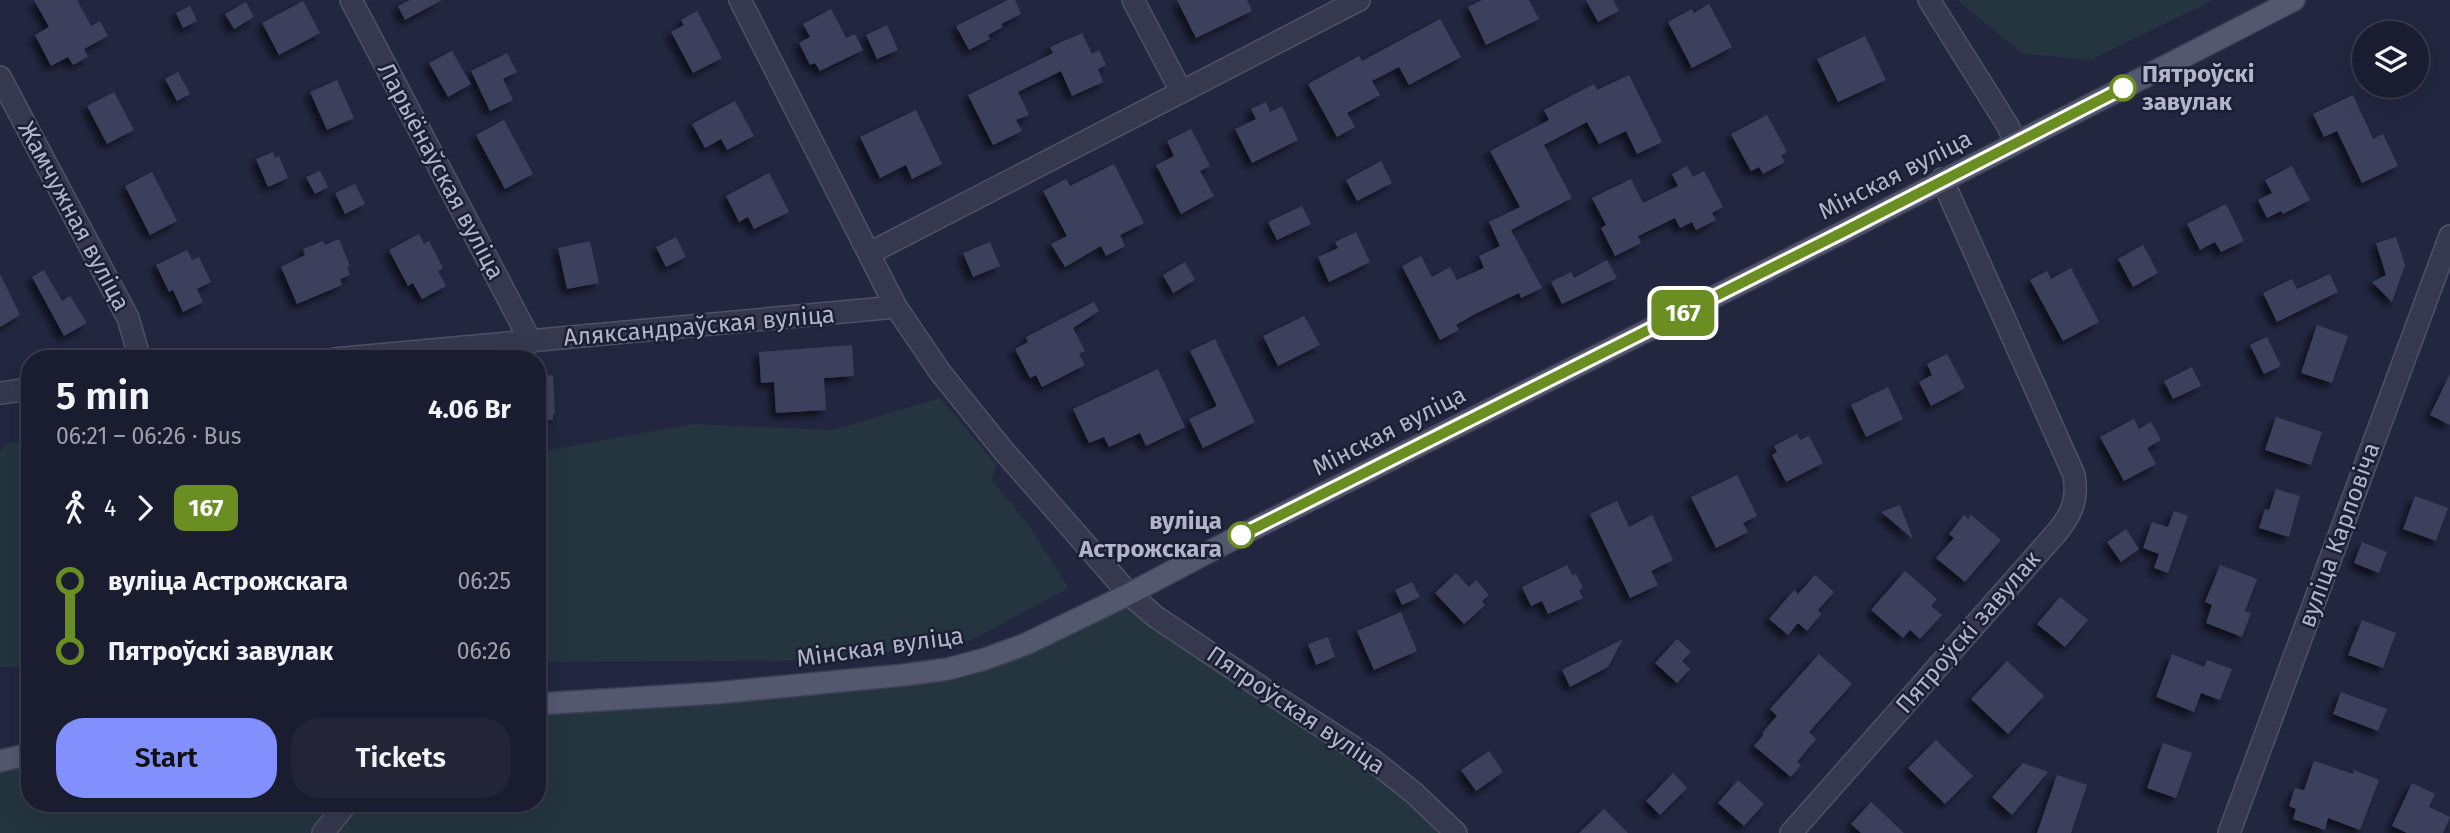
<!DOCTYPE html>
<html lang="en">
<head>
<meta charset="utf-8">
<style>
  body { margin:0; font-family:"Fira Sans",sans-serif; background:#232537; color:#f1f3f6; height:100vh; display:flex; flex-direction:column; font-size:26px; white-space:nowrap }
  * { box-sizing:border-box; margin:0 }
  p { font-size:23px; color:#9fa1aa }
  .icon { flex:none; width:38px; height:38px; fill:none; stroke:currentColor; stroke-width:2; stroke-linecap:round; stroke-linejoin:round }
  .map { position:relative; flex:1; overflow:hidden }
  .panel { position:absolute; left:21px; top:350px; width:525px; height:462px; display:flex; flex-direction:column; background:#1a1c2f; border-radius:28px; box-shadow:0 7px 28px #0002,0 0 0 2px #383a4b }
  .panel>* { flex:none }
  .badge { padding:0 14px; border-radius:10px; font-size:24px; line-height:46px }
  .controls { position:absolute; left:2352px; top:21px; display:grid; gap:14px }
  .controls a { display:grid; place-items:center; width:77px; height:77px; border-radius:50%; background:#1a1c2f; box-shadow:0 7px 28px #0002,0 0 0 2px #383a4b; font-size:35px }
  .map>.badge { position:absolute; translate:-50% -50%; box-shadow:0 0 0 4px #fff }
  .legs { display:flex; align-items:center; gap:10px; height:77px; padding:0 35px; font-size:23px }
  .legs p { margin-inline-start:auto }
  .head { display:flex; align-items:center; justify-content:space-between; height:119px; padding:0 35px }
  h1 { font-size:38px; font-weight:600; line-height:52px }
  .cta { display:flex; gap:14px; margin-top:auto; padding:14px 35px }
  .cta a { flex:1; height:80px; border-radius:28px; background:#8290fe; color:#111; font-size:28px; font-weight:600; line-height:80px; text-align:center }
  .cta a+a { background:#232537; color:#f1f3f6 }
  ul { padding:0 35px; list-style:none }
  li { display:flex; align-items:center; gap:24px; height:70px; font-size:26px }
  li i { display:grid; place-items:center; width:10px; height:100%; margin:0 9px; background:currentColor }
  li i::after { content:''; width:18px; height:18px; margin:-9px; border:5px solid; border-radius:50%; background:#1a1c2f }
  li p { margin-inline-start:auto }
  li:first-child i { background:linear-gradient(#0000 50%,currentColor 0) }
  li:last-child i { background:linear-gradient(currentColor 50%,#0000 0) }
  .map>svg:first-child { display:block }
  .green { fill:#24353f }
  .building { fill:#3c415d; filter:url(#shadow) }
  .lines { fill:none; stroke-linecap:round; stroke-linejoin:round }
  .minor-casing { stroke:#4e5266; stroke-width:24 }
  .major-casing { stroke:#3c4054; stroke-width:24 }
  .minor { stroke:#36394e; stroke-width:21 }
  .major { stroke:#54586f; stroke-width:21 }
  .line-1-casing { stroke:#fff; stroke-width:16 }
  .line-1 { stroke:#6b8e23; stroke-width:10 }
  .stop-1-dot { fill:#fff; stroke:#6b8e23; stroke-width:3.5 }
  .labels { text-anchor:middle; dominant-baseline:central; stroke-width:5; stroke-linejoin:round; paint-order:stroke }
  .stop-label { font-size:24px; font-weight:bold; fill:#b2b5ca; stroke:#1b1f33; text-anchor:start }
  .street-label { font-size:24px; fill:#b2b5ca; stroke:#1b1f33 }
</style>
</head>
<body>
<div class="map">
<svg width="2450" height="833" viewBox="0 0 2450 833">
  <defs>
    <filter id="shadow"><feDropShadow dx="-5" dy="5" stdDeviation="3.5" flood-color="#0009"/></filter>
  </defs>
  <rect width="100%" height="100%" fill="#22263f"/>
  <path class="green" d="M1957 0H2213L2091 60 2023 54Z
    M940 398 997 465 991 479 1027 523 1069 588 966 643 821 660 537 662V452L693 424 833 430Z
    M8 442 30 443V667H0V451Z
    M1129 594 1456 833H0V761L30 754V803H537V704L948 669Z"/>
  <path class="building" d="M34 0H77L91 26 100 21 108 36 84 49 88 57 73 65 68 57 51 66 35 35 49 27Z
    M410 0H442L405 20 398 6Z
    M1008 0H1015L1021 14 1001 24 1003 27 988 35 990 39 969 50 956 26Z
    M1177 0H1247L1252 11 1196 38Z
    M1482 0H1529L1539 19 1486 45 1468 7Z
    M1586 0H1613L1619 11 1598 22Z
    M303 1 320 33 279 55 262 23Z
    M246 2 254 17 234 29 225 14Z
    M1709 4 1732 47 1692 68 1668 22 1692 9 1694 13Z
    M190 6 197 21 183 28 176 13Z
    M831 9 846 38 855 34 863 50 820 71 815 63 810 65 799 43 810 37 803 24Z
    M697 11 722 58 693 73 671 32 684 25 681 20Z
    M1440 19 1461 57 1409 85 1399 67 1372 81 1380 95 1347 113 1355 127 1337 137 1308 84 1359 56 1362 61Z
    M887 25 898 50 877 59 866 35Z
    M1082 33 1092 54 1099 50 1106 65 1098 69 1103 82 1072 96 1061 71 1018 92 1029 115 1016 120 1022 131 993 145 968 95 1053 53 1050 47Z
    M1865 36 1886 80 1838 102 1817 59Z
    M452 51 471 84 448 97 429 63Z
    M507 53 517 72 503 79 513 100 490 111 471 71Z
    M178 72 190 94 177 101 165 79Z
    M1629 75 1662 142 1637 154 1626 131 1599 144 1587 122 1544 145 1572 198 1511 230 1542 288 1521 298 1519 293 1475 314 1456 325 1459 330 1440 340 1402 266 1421 256 1432 277 1450 267 1457 280 1484 268 1479 256 1500 246 1489 222 1520 207 1490 151 1549 120 1544 110 1594 84 1597 90Z
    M337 80 354 118 327 130 310 92Z
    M114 92 134 130 107 144 87 106Z
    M2353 95 2373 139 2383 134 2398 166 2362 183 2337 131 2324 137 2313 114Z
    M735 101 754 136 727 150 721 139 705 148 692 124Z
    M1266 102 1270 112 1282 106 1298 140 1252 163 1235 129 1256 119 1251 109Z
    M916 110 942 164 912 179 906 165 880 178 860 137Z
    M1767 115 1787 152 1781 156 1785 162 1763 174 1759 167 1751 171 1731 134Z
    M504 120 533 174 505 189 476 135Z
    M1191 129 1210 166 1200 171 1214 196 1181 214 1156 165 1174 156 1167 141Z
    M273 152 275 158 279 156 288 178 268 187 256 159Z
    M1381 161 1392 183 1357 201 1346 180Z
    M1114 164 1144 223 1120 235 1125 246 1106 256 1101 246 1065 267 1051 244 1067 236 1043 191 1066 179 1070 186Z
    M1687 166 1693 177 1704 171 1723 207 1712 213 1716 220 1696 230 1692 222 1680 228 1675 218 1638 236 1641 243 1615 256 1601 228 1606 225 1592 198 1631 179 1643 203 1678 186 1672 174Z
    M2292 166 2310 200 2283 214 2281 211 2267 218 2258 200 2272 193 2265 180Z
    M320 171 328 187 315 194 306 177Z
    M152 172 177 221 150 235 125 186Z
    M769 173 789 212 754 229 748 217 739 222 726 196Z
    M355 184 365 204 345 214 335 193Z
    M2226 204 2244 241 2221 252 2215 242 2200 250 2187 224Z
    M1302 206 1311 224 1277 240 1268 222Z
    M1356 232 1370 262 1329 282 1318 257 1338 248 1335 242Z
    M419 234 424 244 429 241 443 268 438 271 446 286 422 299 413 283 408 286 389 250Z
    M676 237 686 257 666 267 656 247Z
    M2396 237 2405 265 2392 302 2372 282 2386 275 2376 243Z
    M339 239 350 266 347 267 350 275 340 279 342 285 297 304 281 267 305 255 303 249 323 241 325 245Z
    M590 241 599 283 567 289 558 248Z
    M990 242 1000 266 973 277 963 253Z
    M2143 245 2158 273 2133 287 2118 259Z
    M187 250 192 260 199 257 211 282 197 289 203 302 183 312 173 290 169 292 156 265Z
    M1607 260 1617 278 1562 304 1551 282 1571 272 1574 278Z
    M1185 262 1195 280 1173 293 1163 275Z
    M2071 268 2099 322 2063 341 2030 280 2047 271 2051 279Z
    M44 270 62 301 70 296 87 323 64 336 32 277Z
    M0 274 20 315 0 327Z
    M2330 274 2338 292 2277 322 2263 293 2292 279 2297 289Z
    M1094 302 1099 311 1073 328 1085 351 1079 354 1085 365 1042 387 1036 375 1030 378 1015 349 1028 342 1026 337Z
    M1304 316 1320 345 1278 366 1263 336Z
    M2317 325 2348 336 2332 383 2301 373Z
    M2267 337 2281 366 2264 374 2250 345Z
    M1215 339 1255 422 1203 448 1189 419 1217 406 1190 351Z
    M852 345 854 376 824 378 826 410 776 413 774 382 761 383 759 352Z
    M1947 354 1965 388 1931 406 1919 382 1932 375 1927 364Z
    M2192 367 2201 386 2173 399 2164 381Z
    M1158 369 1185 427 1146 446 1140 433 1109 447 1104 437 1089 443 1073 409Z
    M2450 374V425L2430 415Z
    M553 375 555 414H553V420H537V376Z
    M1888 387 1903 419 1866 437 1851 405Z
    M2276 417 2322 432 2311 465 2265 450Z
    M2134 419 2139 429 2151 422 2161 440 2147 448 2156 464 2124 481 2100 437Z
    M1797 434 1800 440 1809 436 1823 463 1786 482 1772 455 1777 452 1774 446Z
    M1737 475 1757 516 1743 523 1748 532 1716 548 1691 497Z
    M2276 489 2300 496 2289 537 2259 528 2265 509 2269 510Z
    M2415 496 2448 508 2436 541 2403 529Z
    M1617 501 1629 527 1652 515 1673 560 1651 571 1658 585 1630 598 1590 514Z
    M1900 505 1913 539 1881 512Z
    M2174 511 2188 516 2168 573 2154 568 2159 554 2143 548 2152 522 2168 527Z
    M1964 515 1968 519 1971 515 2001 540 1965 582 1936 558 1954 538 1949 534Z
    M2126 529 2139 549 2121 562 2107 542Z
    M2362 542 2387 552 2379 573 2354 563Z
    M1567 565 1572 575 1576 574 1583 588 1579 590 1583 598 1548 614 1542 601 1531 606 1522 587Z
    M2220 565 2257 579 2245 611 2251 613 2242 637 2206 623 2212 605 2205 602Z
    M1905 571 1937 599 1931 606 1942 615 1920 639 1910 630 1903 638 1871 610Z
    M1456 573 1469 587 1476 580 1489 595 1482 601 1485 605 1464 624 1435 593Z
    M1815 575 1834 592 1818 610 1821 614 1807 631 1798 623 1788 635 1769 619 1794 590 1798 594Z
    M1412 582 1420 597 1402 605 1395 590Z
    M2060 597 2088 620 2065 647 2037 624Z
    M1401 612 1417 651 1374 670 1357 631Z
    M2362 620 2396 633 2383 668 2348 655Z
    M1328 637 1335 657 1316 665 1308 644Z
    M1623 639 1608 667 1570 687 1562 670Z
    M1677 639 1691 652 1682 661 1690 669 1677 683 1655 663Z
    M1819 654 1852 684 1809 732 1816 739 1797 762 1801 765 1791 777 1754 746 1764 734 1782 749 1762 733 1777 716 1770 709Z
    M2172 654 2204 667 2207 660 2232 669 2220 700 2201 693 2194 712 2156 697Z
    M2007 661 2044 696 2008 734 1971 699Z
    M2341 692 2387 709 2378 731 2333 714Z
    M1936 740 1973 776 1945 804 1908 768Z
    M2163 743 2192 753 2176 798 2147 788Z
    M1489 751 1503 772 1476 791 1461 770Z
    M2314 761 2353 774 2354 770 2379 780 2360 830 2328 818 2325 830 2293 819 2296 809 2289 806 2295 788 2304 790Z
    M2023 763 2048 772 2012 815 1992 797Z
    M1673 773 1687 788 1660 815 1646 801Z
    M2057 775 2087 785 2071 833H2037Z
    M1738 780 1764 804 1744 826 1718 803Z
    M2412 783 2435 794 2429 807 2450 817 2443 833H2407L2392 826Z
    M1871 802 1904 833H1861L1851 824Z
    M1604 809 1628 833H1579Z"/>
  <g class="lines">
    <g class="minor-casing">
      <path id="minor" d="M351 0 531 342
        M740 0 896 307 940 372 1002 449 1129 594 1156 617 1262 688 1370 758 1414 793 1456 833
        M1133 0 1181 91
        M1929 0 2008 126 2015 142
        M0 77 128 318 140 359
        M870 253 1359 0
        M334 359 896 307
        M0 393 30 389
        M323 833 347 803
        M1791 833 2058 531C2073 512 2078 498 2074 475L1942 179
        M2229 833 2450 236"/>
    </g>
    <g class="major-casing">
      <path id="major" d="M537 704 716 693 904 675 948 669 985 659 1026 644 1129 594 1241 535 1841 233 2294 0
        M0 761 30 754"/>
    </g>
    <use href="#minor" class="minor"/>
    <use href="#major" class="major"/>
  </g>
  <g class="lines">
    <g class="line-1-casing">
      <path id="line-1" d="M1241 535 1841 233 2123 88"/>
    </g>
    <use href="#line-1" class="line-1"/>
  </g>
  <g class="stop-1-dot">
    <circle cx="2123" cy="88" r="12"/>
    <circle cx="1241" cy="535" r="12"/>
  </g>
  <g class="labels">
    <g class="stop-label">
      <text x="2142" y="74">Пятроўскі<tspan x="2142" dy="28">завулак</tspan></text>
      <text x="1222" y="521" text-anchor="end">вуліца<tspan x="1222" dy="28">Астрожскага</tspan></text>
    </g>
    <g class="street-label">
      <text transform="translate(441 171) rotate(62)">Ларыёнаўская вуліца</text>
      <text transform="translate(1895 175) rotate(-27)">Мінская вуліца</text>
      <text transform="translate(74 216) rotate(62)">Жамчужная вуліца</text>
      <text transform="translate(699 326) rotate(-5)">Аляксандраўская вуліца</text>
      <text transform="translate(1389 431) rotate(-27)">Мінская вуліца</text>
      <text transform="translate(2339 535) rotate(-70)">вуліца Карповіча</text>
      <text transform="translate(1968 632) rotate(-49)">Пятроўскі завулак</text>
      <text transform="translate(880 647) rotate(-8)">Мінская вуліца</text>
      <text transform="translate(1296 710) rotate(34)">Пятроўская вуліца</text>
    </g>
  </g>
</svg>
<div class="controls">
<a><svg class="icon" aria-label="layers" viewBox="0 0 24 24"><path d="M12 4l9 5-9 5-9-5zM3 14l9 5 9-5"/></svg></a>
</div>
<b class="badge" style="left:1683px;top:313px;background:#6b8e23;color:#fff">167</b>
<section class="panel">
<div class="head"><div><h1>5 min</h1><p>06:21 – 06:26 · Bus</p></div><b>4.06 Br</b></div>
<div class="legs"><svg class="icon" aria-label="walk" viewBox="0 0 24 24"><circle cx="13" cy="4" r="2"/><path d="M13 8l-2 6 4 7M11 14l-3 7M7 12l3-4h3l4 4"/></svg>4<svg class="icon" aria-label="forward" viewBox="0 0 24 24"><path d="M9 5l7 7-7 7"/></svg><b class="badge" style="background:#6b8e23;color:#fff">167</b></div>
<ul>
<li><i style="color:#6b8e23"></i><b>вуліца Астрожскага</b><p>06:25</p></li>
<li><i style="color:#6b8e23"></i><b>Пятроўскі завулак</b><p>06:26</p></li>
</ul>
<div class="cta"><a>Start</a><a>Tickets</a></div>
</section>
</div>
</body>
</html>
